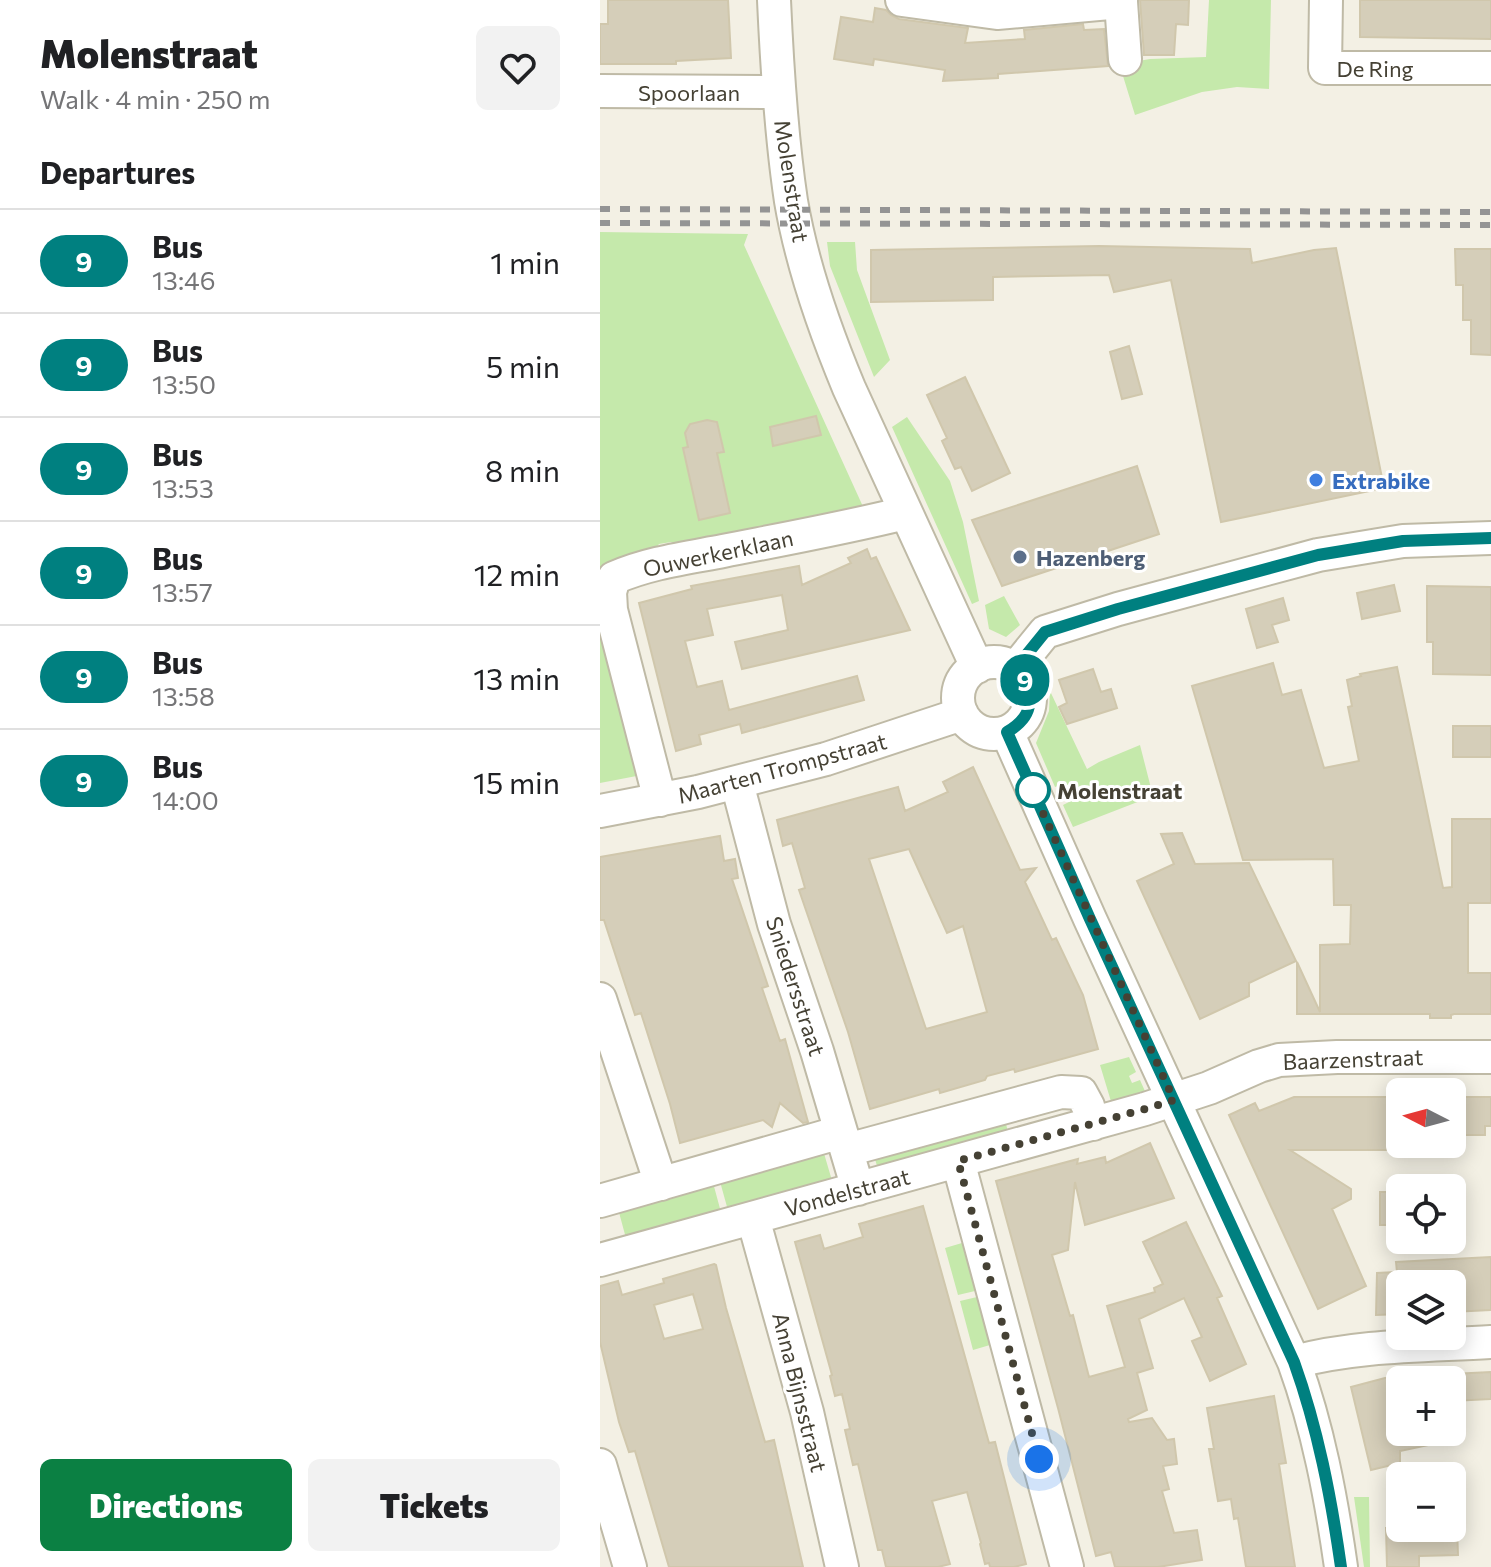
<!DOCTYPE html>
<html lang="en">
<head>
<meta charset="utf-8">
<style>
  body { margin:0; font-family:Commissioner,sans-serif; background:#f2f2f2; color:#202124; height:100vh; display:flex; flex-direction:column; font-size:30px; white-space:nowrap }
  * { box-sizing:border-box; margin:0 }
  p { font-size:26px; color:#757577 }
  .icon { flex:none; width:44px; height:44px; fill:none; stroke:currentColor; stroke-width:2; stroke-linecap:round; stroke-linejoin:round }
  .map { position:relative; flex:1; overflow:hidden }
  .details { display:flex; flex-direction:column; background:#fff; width:600px }
  .details>* { flex:none }
  .badge { padding:0 16px; border-radius:26px; font-size:28px; line-height:52px }
  .needle { width:52px; rotate:276deg }
  .controls { position:absolute; left:786px; top:1078px; display:grid; gap:16px }
  .controls a { display:grid; place-items:center; width:80px; height:80px; border-radius:12px; background:#fff; box-shadow:0 4px 20px #0003; font-size:40px }
  .you { position:absolute; width:40px; height:40px; margin:-20px; border:6px solid #fff; border-radius:50%; background:#1a73e8; box-shadow:0 0 0 12px #1a73e833 }
  .map>.badge { position:absolute; translate:-50% -50%; box-shadow:0 0 0 4px #fff }
  h2 { padding:0 40px; font-size:30px; line-height:72px }
  .round { display:grid; place-items:center; flex:none; width:84px; height:84px; border-radius:12px; background:#f2f2f2 }
  .head { display:flex; align-items:center; justify-content:space-between; height:136px; padding:0 40px }
  h1 { font-size:38px; font-weight:800; line-height:60px }
  .primary-button { display:flex; gap:16px; margin-top:auto; padding:16px 40px }
  .primary-button a { flex:1; height:92px; border-radius:12px; background:#0b8043; color:#fff; font-size:32px; font-weight:800; line-height:92px; text-align:center }
  .primary-button a+a { background:#f2f2f2; color:#202124 }
  ul { padding:0; list-style:none }
  li { display:flex; align-items:center; gap:24px; height:104px; padding:0 40px; border-top:2px solid #e0e0e0 }
  li div { flex:1 }
  li b { display:block; font-size:30px }
  li em { font-style:normal }
  li .badge { min-width:88px; font-weight:700; text-align:center }
  main { display:flex; flex:1; min-height:0 }
  .map>svg:first-child { display:block }
  .green { fill:#c5e9ab }
  .building { fill:#d5ceb9; stroke:#d0c7ac; stroke-width:2; fill-rule:evenodd }
  .lines { fill:none; stroke-linecap:round; stroke-linejoin:round }
  .minor-casing { stroke:#bfbaa6; stroke-width:36 }
  .minor { stroke:#fff; stroke-width:32 }
  .rail { stroke:#949494; stroke-width:6; stroke-dasharray:10 10; stroke-linecap:butt }
  .line-casing { stroke:#fff; stroke-width:18 }
  .line { stroke:#008080; stroke-width:12 }
  .walk { stroke:#454134; stroke-width:8; stroke-dasharray:0 14.4 }
  .shop-dot { fill:#3f7fe0; stroke:#fff; stroke-width:3 }
  .service-dot { fill:#5c6f8a; stroke:#fff; stroke-width:3 }
  .stop-dot { fill:#fff; stroke:#008080; stroke-width:4 }
  .labels { text-anchor:middle; dominant-baseline:central; stroke-width:6; stroke-linejoin:round; paint-order:stroke }
  .street-label { font-size:22px; fill:#454134; stroke:#fff }
  .shop-label { font-size:22px; font-weight:bold; fill:#366cbe; stroke:#fff; text-anchor:start }
  .service-label { font-size:22px; font-weight:bold; fill:#4e5e75; stroke:#fff; text-anchor:start }
  .stop-label { font-size:22px; font-weight:bold; fill:#454134; stroke:#fff; text-anchor:start }
</style>
</head>
<body>
<main>
<section class="details">
<div class="head"><div><h1>Molenstraat</h1><p>Walk · 4 min · 250 m</p></div><a class="round"><svg class="icon" aria-label="heart" viewBox="0 0 24 24"><path d="M12 20l-8-8c-3-5 5-10 8-4 3-6 11-1 8 4z"/></svg></a></div>
<h2>Departures</h2>
<ul>
<li><span class="badge" style="background:#008080;color:#fff">9</span><div><b>Bus</b><p>13:46</p></div><em>1 min</em></li>
<li><span class="badge" style="background:#008080;color:#fff">9</span><div><b>Bus</b><p>13:50</p></div><em>5 min</em></li>
<li><span class="badge" style="background:#008080;color:#fff">9</span><div><b>Bus</b><p>13:53</p></div><em>8 min</em></li>
<li><span class="badge" style="background:#008080;color:#fff">9</span><div><b>Bus</b><p>13:57</p></div><em>12 min</em></li>
<li><span class="badge" style="background:#008080;color:#fff">9</span><div><b>Bus</b><p>13:58</p></div><em>13 min</em></li>
<li><span class="badge" style="background:#008080;color:#fff">9</span><div><b>Bus</b><p>14:00</p></div><em>15 min</em></li>
</ul>
<div class="primary-button"><a>Directions</a><a>Tickets</a></div>
</section>
<div class="map">
<svg width="891" height="1567" viewBox="0 0 891 1567">
  <rect width="100%" height="100%" fill="#f3f0e4"/>
  <path class="green" d="M609 0H671L669 89 637 87 602 92 535 115 523 76 527 63 550 59 606 57Z
    M0 232 148 234 144 245 265 511 79 547 71 542 59 544 54 551 17 568 0 619Z
    M227 242H255L257 270 290 360 274 377 230 266Z
    M307 417 350 481 363 522 379 601 372 604 292 427Z
    M404 596 420 625 406 637 389 629 385 605Z
    M0 630 47 774 0 783Z
    M450 691 487 769 499 762 540 745 553 796 473 827 463 805 471 801 468 794 462 796 458 786 455 787 436 743 449 711Z
    M529 1057 536 1072 529 1076 532 1083 540 1080 548 1098 513 1108 500 1065Z
    M404 1116 409 1136 279 1172 273 1153Z
    M223 1150 233 1184 129 1214 119 1178Z
    M112 1179 122 1216 27 1242 17 1205Z
    M362 1243 375 1291 358 1295 345 1248Z
    M377 1297 390 1345 373 1350 360 1301Z
    M754 1497H769L770 1567H764Z"/>
  <path class="building" d="M8 0H128L131 58 76 61V64H0V24H8Z
    M540 0H589L588 25 576 24 574 55H544Z
    M760 0H891V39L760 37Z
    M275 8 286 10 291 15 299 19 368 28 365 43 425 39 424 30 483 24 484 30 504 29 508 66 398 74V78L343 81 345 70 274 59 273 65 234 59 241 17 273 22Z
    M499 246 650 249 652 263 714 250 736 248 784 488 621 522 571 280 514 292 509 275 393 277V300L271 302V250Z
    M855 249H891V355L871 354V320H863V285H856Z
    M529 346 542 394 522 399 510 352Z
    M365 377 410 473 372 491 361 467 355 469 342 441 347 438 327 395Z
    M216 416 221 435 173 446 170 427Z
    M107 420 117 422 124 452 117 453 130 513 99 520 83 448 88 447 85 433 90 424Z
    M537 466 559 534 402 586 372 520Z
    M267 549 271 559 276 557 310 630 142 669 135 642 188 630 182 595 107 609 113 635 85 641 97 687 122 681 129 710 257 676 264 700 142 733 140 724 99 735 101 744 76 751 39 603 92 589 91 586 199 566 202 585 251 563 248 558Z
    M794 585 800 611 762 619 757 593Z
    M827 586 891 587V675L833 674V642H827Z
    M683 598 689 620 672 625 678 642 657 648 646 609Z
    M673 663 682 695 701 690 724 768 759 761 748 707 752 706 747 680 761 676 760 674 797 667 843 888 852 887V819H891V903H868V973H891V1014H854L851 1015V1018H830V1014H697V962L720 1012V945L750 944 751 905H734L733 859 643 860 592 686Z
    M493 669 501 692 511 689 517 708 467 724 459 707 467 703 459 680Z
    M853 726H891V757H853Z
    M373 767 420 870 436 868 425 882 452 940 456 938 483 995 498 1049 415 1072 414 1069 387 1076 385 1080 340 1093 339 1089 270 1109 248 1032 199 890 205 888 192 843 183 846 177 820 298 787 305 811 348 792 343 782ZM309 849 347 933 363 926 387 1012 326 1029 269 859Z
    M582 833 595 864 649 863 696 961 649 983V996L600 1019 537 881 574 864 561 834Z
    M120 836 124 861 135 859 138 878 132 879 168 986 162 988 180 1041 185 1039 208 1122 203 1123 180 1103 172 1127 163 1120 80 1143 70 1104 41 1013 35 1015 4 920H0V857Z
    M694 1097H800V1150H690L751 1189V1199L732 1209 766 1286 718 1309 629 1115 655 1103 659 1111Z
    M852 1097H891V1126H885V1135H863L852 1140Z
    M550 1143 574 1198 485 1225 475 1182 468 1250 452 1255 470 1316 473 1315 489 1377 525 1367 507 1306 555 1292 554 1288 563 1284 543 1242 586 1222 622 1296 617 1298 646 1364 610 1381 592 1341 602 1337 584 1298 539 1319 553 1368 537 1373 547 1410 528 1419 529 1422 552 1418 567 1440 574 1439 577 1464 563 1466 569 1489 562 1491 574 1533 597 1530 602 1560 558 1567H515L511 1552 496 1556 458 1408 396 1181 478 1159 477 1164 505 1157 506 1163Z
    M780 1192H800V1225H780Z
    M323 1206 389 1443 395 1442 426 1564 414 1567H390L389 1563 385 1564 380 1544 381 1543 367 1492 332 1501 350 1564 338 1567H286L282 1550H278L258 1464 253 1465 245 1430 250 1429 242 1394 235 1396 230 1376 232 1375 195 1242 220 1235 224 1249 263 1237 259 1224Z
    M891 1257V1310L852 1312V1284H800V1314L776 1315 777 1273 797 1272 796 1262Z
    M114 1264 116 1265 126 1308 165 1442 174 1440 203 1567H69L35 1451 29 1452 19 1422 0 1342V1286L18 1281 22 1295 64 1283 63 1279ZM93 1294 103 1329 64 1339 54 1305Z
    M891 1372V1399L852 1401V1374Z
    M800 1377V1432H851L852 1440 800 1451V1463L771 1470 751 1387 785 1378Z
    M674 1396 686 1463 679 1464 695 1567H646L638 1518 634 1519 631 1499 618 1501 609 1449H614L607 1408Z
    M786 1528H857L858 1555 819 1556V1567H787Z"/>
  <g class="lines">
    <g class="minor-casing">
      <path id="minor" d="M174 0C177 67 181 135 191 201 202 266 224 328 249 388L377 667
        M302 0 397 13 521 2V0
        M726 0 725 68H891
        M521 2 525 59
        M0 91 179 92
        M358 698a36 36 0 1 1 72 0a36 36 0 1 1-72 0Z
        M415 669 445 632 518 609 718 555 803 541 891 538
        M407 732 490 919 694 1362C718 1428 731 1497 741 1567
        M137 783 174 924 217 1051 258 1189
        M60 800 11 610 10 592 14 578C48 563 86 558 123 551 184 539 245 528 305 513
        M0 811 98 792 226 759 362 714
        M0 999 61 1184
        M247 1150 461 1092 481 1093 488 1106 493 1124
        M358 1161 467 1567
        M0 1201 241 1132
        M153 1218 207 1412 242 1567
        M0 1260 545 1109 609 1088 659 1066 679 1060 737 1057H891
        M694 1362C758 1345 825 1346 891 1342
        M0 1465 30 1567"/>
    </g>
    <use href="#minor" class="minor"/>
    <path class="rail" d="M0 209 891 212
      M0 223 891 225"/>
  </g>
  <g class="lines">
    <g class="line-casing">
      <path id="line" d="M741 1567C731 1497 718 1429 694 1362L490 919 407 732C435 716 436 693 415 669L445 632 518 609 718 555 803 541 891 538"/>
    </g>
    <use href="#line" class="line"/>
    <path class="walk" d="M433 790 432 789 574 1100 545 1109 358 1161 439 1459"/>
  </g>
  <circle class="shop-dot" cx="716" cy="480" r="8"/>
  <circle class="service-dot" cx="420" cy="557" r="8"/>
  <circle class="stop-dot" cx="433" cy="790" r="16"/>
  <g class="labels">
    <g class="street-label">
      <text x="775" y="68">De Ring</text>
      <text x="89" y="92">Spoorlaan</text>
      <text transform="translate(192 181) rotate(81)">Molenstraat</text>
      <text transform="translate(118 553) rotate(-12)">Ouwerkerklaan</text>
      <text transform="translate(182 768) rotate(-15)">Maarten Trompstraat</text>
      <text transform="translate(196 986) rotate(72)">Sniedersstraat</text>
      <text transform="translate(753 1059) rotate(-2)">Baarzenstraat</text>
      <text transform="translate(247 1192) rotate(-15)">Vondelstraat</text>
      <text transform="translate(200 1392) rotate(76)">Anna Bijnsstraat</text>
    </g>
    <g class="shop-label">
      <text x="732" y="480">Extrabike</text>
    </g>
    <g class="service-label">
      <text x="436" y="557">Hazenberg</text>
    </g>
    <g class="stop-label">
      <text x="457" y="790">Molenstraat</text>
    </g>
  </g>
</svg>
<div class="controls">
<a><svg class="needle" viewBox="-14 -14 28 28"><path d="M0-13l5 13h-10z" fill="#e53935"/><path d="M0 13l5-13h-10z" fill="#757577"/></svg></a>
<a><svg class="icon" aria-label="locate" viewBox="0 0 24 24"><circle cx="12" cy="12" r="6"/><path d="M12 2v4M12 18v4M2 12h4M18 12h4"/></svg></a>
<a><svg class="icon" aria-label="layers" viewBox="0 0 24 24"><path d="M12 4l9 5-9 5-9-5zM3 14l9 5 9-5"/></svg></a>
<a>+</a>
<a>−</a>
</div>
<div class="you" style="left:439px;top:1459px"></div>
<b class="badge" style="left:425px;top:680px;background:#008080;color:#fff">9</b>
</div>
</main>
</body>
</html>
